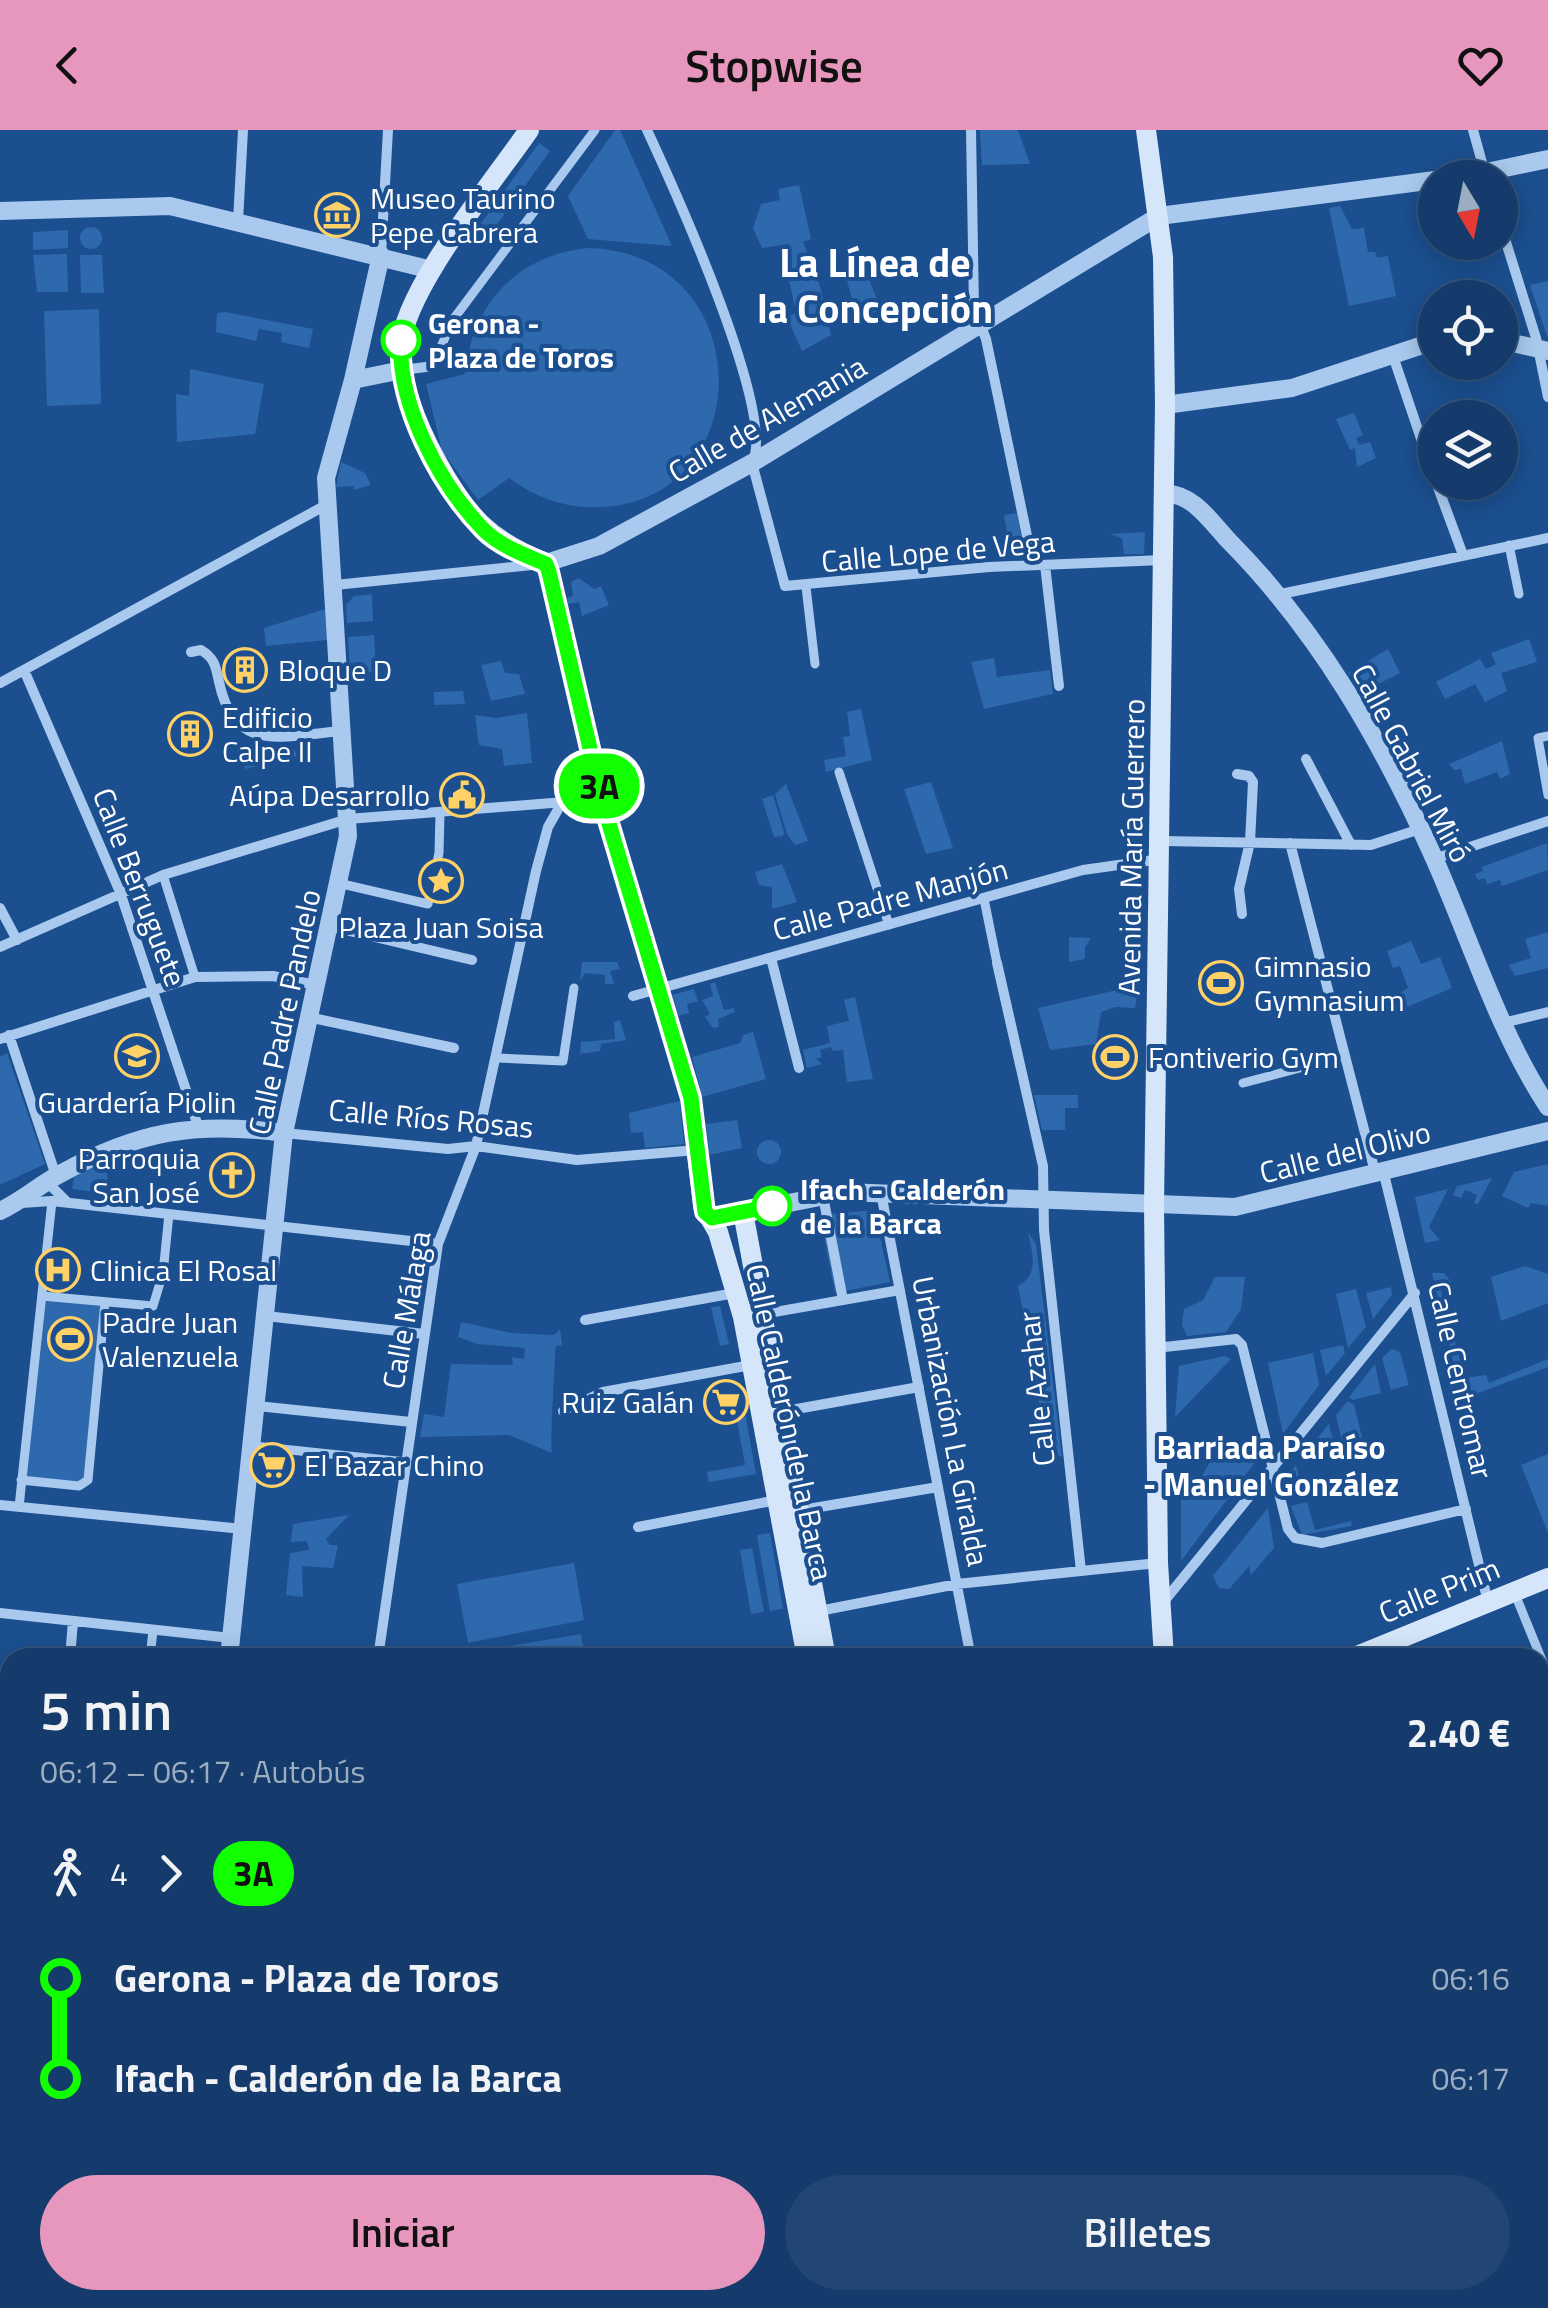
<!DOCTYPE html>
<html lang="es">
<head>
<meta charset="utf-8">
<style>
  body { margin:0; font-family:"Titillium Web",sans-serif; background:#214673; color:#f1f3f6; height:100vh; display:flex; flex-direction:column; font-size:38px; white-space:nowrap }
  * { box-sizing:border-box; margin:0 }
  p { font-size:32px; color:#9dadc1 }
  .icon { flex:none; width:55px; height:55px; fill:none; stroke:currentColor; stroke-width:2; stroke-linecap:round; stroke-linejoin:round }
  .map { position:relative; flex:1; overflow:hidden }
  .side { position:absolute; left:0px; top:1518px; width:1550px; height:662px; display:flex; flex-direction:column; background:#143b6b; border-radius:30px 30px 0 0; box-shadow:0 5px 25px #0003,0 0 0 2px #33557e }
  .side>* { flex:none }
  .badge { padding:0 20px; border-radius:32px; font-size:35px; line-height:65px }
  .needle { width:65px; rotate:170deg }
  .buttons { position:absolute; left:1418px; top:30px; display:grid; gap:20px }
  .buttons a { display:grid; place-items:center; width:100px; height:100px; border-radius:50%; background:#143b6b; box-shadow:0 5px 25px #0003,0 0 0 2px #33557e; font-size:50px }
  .map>.badge { position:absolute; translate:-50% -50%; box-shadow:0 0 0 5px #fff }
  .legs { display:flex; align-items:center; gap:15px; height:110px; padding:0 40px; font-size:32px }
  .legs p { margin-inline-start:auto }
  .head { display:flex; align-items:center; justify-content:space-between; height:170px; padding:0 40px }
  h1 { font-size:55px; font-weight:600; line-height:75px }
  .action { display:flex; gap:20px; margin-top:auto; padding:20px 40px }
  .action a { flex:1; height:115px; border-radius:60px; background:#e797bd; color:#111; font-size:40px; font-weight:600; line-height:115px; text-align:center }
  .action a+a { background:#214673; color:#f1f3f6 }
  ul { padding:0 40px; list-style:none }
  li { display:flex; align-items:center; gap:35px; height:100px; font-size:38px }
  li i { display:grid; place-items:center; width:15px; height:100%; margin:0 12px; background:currentColor }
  li i::after { content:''; width:25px; height:25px; margin:-12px; border:8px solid; border-radius:50%; background:#143b6b }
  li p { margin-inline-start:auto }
  li:first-child i { background:linear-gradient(#0000 50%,currentColor 0) }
  li:last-child i { background:linear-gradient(currentColor 50%,#0000 0) }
  header { display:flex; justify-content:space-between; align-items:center; height:130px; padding:0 40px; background:#e797bd; color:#111; font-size:45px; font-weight:600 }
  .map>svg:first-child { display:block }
  .green { fill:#2e69ad }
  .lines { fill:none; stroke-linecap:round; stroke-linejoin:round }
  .pedestrian { stroke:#a9c9ee; stroke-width:9 }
  .minor { stroke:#a9c9ee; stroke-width:10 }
  .tertiary { stroke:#a9c9ee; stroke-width:18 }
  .secondary { stroke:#d6e6fa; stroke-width:20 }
  .line-1-casing { stroke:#fff; stroke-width:22 }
  .line-1 { stroke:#1f0; stroke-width:15 }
  .stop-1-dot { fill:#fff; stroke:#1f0; stroke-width:5 }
  .labels { text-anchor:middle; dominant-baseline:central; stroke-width:8; stroke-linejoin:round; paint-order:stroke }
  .poi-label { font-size:30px; fill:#fff; stroke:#1b4f8f; text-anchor:start }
  .stop-label { font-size:30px; font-weight:bold; fill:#fff; stroke:#1b4f8f; text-anchor:start }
  .street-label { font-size:30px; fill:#fff; stroke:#1b4f8f }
  .neighbourhood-label { font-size:32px; font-weight:bold; fill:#fff; stroke:#1b4f8f }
  .district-label { font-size:40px; font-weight:bold; fill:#fff; stroke:#1b4f8f }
</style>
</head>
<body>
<header><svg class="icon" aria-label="back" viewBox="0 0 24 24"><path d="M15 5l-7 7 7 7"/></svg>Stopwise<svg class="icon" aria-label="heart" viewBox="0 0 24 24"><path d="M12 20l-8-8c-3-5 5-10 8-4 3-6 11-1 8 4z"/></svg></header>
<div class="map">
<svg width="1548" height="2178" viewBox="0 0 1548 2178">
  <rect width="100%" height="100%" fill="#1b4f8f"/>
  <path class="green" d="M615 0H620L672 116 588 109 568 66Z
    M980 0H1018L1030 34 982 35Z
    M539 13 550 21 485 111 474 103Z
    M799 55 811 109 803 112 820 156 831 205 802 221 787 187 796 183 786 136 791 132 789 114 762 118 753 98 761 74 780 70 778 59Z
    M1340 76 1352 99 1364 98 1368 122H1375L1377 128 1388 126 1396 166 1349 176 1329 78Z
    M80 108a11 11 0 1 1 22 0a11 11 0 1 1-22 0Z
    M68 100V118L33 120V102Z
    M588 118C760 123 760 369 602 377 568 379 537 369 509 348L478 370 442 321 426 254 465 244C472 174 517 125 588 118Z
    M67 124 68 162H37L33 125Z
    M80 125H102L104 163H81Z
    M866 141 881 180 858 188 846 148Z
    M1548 151V209L1530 155Z
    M99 179 101 274 47 276 44 181Z
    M225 182 313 199 309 218 281 212 282 203 259 199 256 211 216 202 217 183Z
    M190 239 264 254 255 304 177 312 176 264 189 266Z
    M1354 283 1363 305 1356 308 1359 315 1370 312 1376 328 1357 337 1355 318 1350 320 1336 289Z
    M341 332 365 343 371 355 354 360V356L336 357Z
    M1017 383 1024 421 1010 422 1004 385Z
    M1145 402 1144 424H1124L1122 408 1110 404Z
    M579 448 594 459 601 456 609 475 582 486 579 472 568 474 567 468 573 466 571 452Z
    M372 464 373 491 347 493 346 475 354 466Z
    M325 479 327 510 266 516 264 498Z
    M374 505 376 542 350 543 348 507Z
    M1529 509 1537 532 1501 543 1507 561 1485 572 1475 554 1445 569 1436 552 1480 529 1486 539 1496 534 1491 523Z
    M1388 519 1400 543 1361 563 1348 543Z
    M994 528 997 547 1050 540 1053 564 984 579 971 532Z
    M501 531 505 543 519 544 525 564 491 571 481 535Z
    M463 561 465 574 434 575V562Z
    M861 579 872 630 826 642 824 630 846 626 843 607 850 606 847 582Z
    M527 583 532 633 504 636 502 619 479 615 475 585 496 588Z
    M1502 611 1510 644 1500 649 1497 642 1465 654 1461 639 1454 640 1449 634Z
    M239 616 295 620 297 626 245 639Z
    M931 652 953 718 926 724 904 659Z
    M786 654 808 711 795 715 787 704 775 664Z
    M773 665 784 702 783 706 774 707 762 669Z
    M1547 713 1548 740 1502 756 1500 750 1487 754 1485 748 1478 750 1475 744 1483 741 1482 737Z
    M782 734 797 772 772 779V757L759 755 755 742Z
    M1548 802V838L1515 846 1509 835 1531 828 1525 809Z
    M1069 807 1091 808 1085 817V829L1069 832Z
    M1411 811 1421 834 1440 827 1452 858 1402 879 1398 864 1408 858 1400 836 1393 838 1387 821Z
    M582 832H617L620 839 610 841 614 854H605V845L585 843 580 851Z
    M715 852 724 880 734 878 735 882 718 889 719 897 713 898 705 887 710 884 702 870 713 866 710 854Z
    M1117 856 1138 857 1135 878 1116 877 1101 882 1096 914 1050 920 1038 878 1117 860Z
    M694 859 698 871 687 874 689 883 678 886 672 865Z
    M855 867 873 949 847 952 843 920 833 921 831 917 820 920 822 927 816 929 822 934 807 938 803 920 830 913 827 896 849 891 844 870Z
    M620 890 626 910 601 914 600 921 580 924 581 912 615 909 614 892Z
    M753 902 766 949 702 967 692 927 740 913 743 905Z
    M7 923 45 1034 0 1055V927Z
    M1034 965H1078V978H1065V1000H1042Z
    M680 971 684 1014 645 1018 643 1002 631 1003 629 983Z
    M737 990 742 1018 709 1025 706 994Z
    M757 1022a12 12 0 1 1 24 0a12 12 0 1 1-24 0Z
    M105 1031 110 1064 72 1059 74 1047Z
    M1548 1034V1076L1531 1073 1528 1078 1502 1066 1514 1042Z
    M1492 1048 1478 1074 1474 1073 1477 1065 1465 1060 1461 1068 1453 1065 1457 1056Z
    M1448 1059 1429 1097 1440 1110 1425 1113 1415 1067Z
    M874 1080 890 1152 835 1163 820 1085Z
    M1028 1102 1036 1114 1062 1326 1049 1328 1031 1229H1025L1022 1216 1029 1214 1018 1156C1040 1144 1032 1123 1028 1102Z
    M1525 1136 1548 1144V1173L1501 1191 1491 1147Z
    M1432 1143H1444L1451 1152 1440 1157 1465 1248 1486 1245 1489 1253 1548 1229V1237L1462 1269Z
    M1215 1147H1245L1241 1179 1226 1202 1187 1206 1182 1195 1184 1179 1203 1170Z
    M1391 1157 1392 1165 1373 1189 1366 1163Z
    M1356 1159 1366 1197 1348 1218 1336 1164Z
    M42 1166 105 1172 86 1354 21 1350Z
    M720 1176 729 1214 720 1216 711 1177Z
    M461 1192 511 1203 554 1205 560 1199 562 1215 556 1216C555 1222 550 1318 552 1323L509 1305 420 1307 424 1284 444 1287 451 1234 513 1235 512 1227 524 1229 525 1218 477 1214 458 1207Z
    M1343 1215 1345 1223 1326 1246 1320 1220Z
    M1392 1219 1400 1222 1409 1255 1391 1260 1382 1228Z
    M1313 1223 1319 1255 1283 1304 1268 1233Z
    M1224 1226 1231 1229 1175 1287 1179 1236Z
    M1375 1234 1381 1263 1353 1270 1349 1267Z
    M742 1266 756 1344 709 1352 707 1342 745 1335 733 1268Z
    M1348 1271 1354 1275 1363 1311 1343 1316 1336 1285Z
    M1329 1294 1335 1318 1302 1327 1304 1325Z
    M1548 1324V1403L1521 1335Z
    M1256 1331 1181 1431V1348L1198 1353 1210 1332Z
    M1296 1335 1304 1363 1286 1367 1284 1350Z
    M1307 1372 1315 1400 1351 1391 1352 1396 1302 1405 1291 1376Z
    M1268 1378 1274 1418 1251 1445 1249 1436 1229 1459 1219 1458 1213 1446Z
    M349 1385 326 1409 330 1415H338L333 1438 302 1436 303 1467 286 1465 290 1423 309 1420 307 1411 291 1412 293 1394Z
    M770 1403 783 1479 770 1481 757 1405Z
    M752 1418 764 1482 751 1484 740 1420Z
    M574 1433 584 1490 468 1513 457 1454Z
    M581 1504 585 1527H506L504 1517Z
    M0 1558 10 1560V1594H6L5 1604 0 1603Z
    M8 1712 10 1757 0 1759V1713Z
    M284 2170H613L585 2178H279Z
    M1154 2170H1267L1269 2178H1124Z"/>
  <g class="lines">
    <path class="pedestrian" d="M433 236 452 191 595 0
      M1509 415 1519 464
      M806 457 815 534
      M1548 606 1538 608 1548 665
      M839 642 889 795
      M163 745 195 847
      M338 753 428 774 439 723 440 683
      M984 769 997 833
      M497 928 563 931 574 858
      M1243 953 1345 926
      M42 1166 153 1176 163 1143 169 1084
      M253 1316 406 1332
      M21 1350 79 1356 88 1350 105 1172
      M19 1377 52 1071
      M1515 1464 1548 1545
      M150 1528 153 1500
      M1548 1545 1542 1547 1548 1569"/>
    <path class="minor" d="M647 0C672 54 778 285 752 333L785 456 989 437 1163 430
      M971 0 974 179 986 209 1031 425 1039 433
      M1473 0 1486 47
      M238 91 243 0
      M1500 93 1536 208 1548 267
      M381 125 388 0
      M1393 226 1435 350
      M403 240 433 236
      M1436 352 1463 425
      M1045 435 1059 556
      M335 455 542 434
      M1281 464 1548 408
      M191 522 201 520C215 528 216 538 219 552 235 626 283 605 343 601
      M24 540 120 762 198 996
      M0 553 326 375
      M1306 629 1351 715
      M1237 644 1249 646 1253 652 1250 712 1239 759 1242 784
      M1162 711 1371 715 1420 699
      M1290 713 1375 1042
      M1434 729 1548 691
      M0 778 17 810
      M328 796 472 830
      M0 817 163 745 348 689 602 669
      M771 828 799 938
      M997 833 1043 1036 1044 1100 1081 1441
      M633 866 1083 740 1161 729
      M308 887 454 918
      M1503 893 1548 882
      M9 905 56 1046 51 1056 67 1072
      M0 909 195 847 273 846 315 855
      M284 1003 448 1019 476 1016 577 1030 697 1020
      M1383 1040 1488 1472
      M881 1063 971 1528
      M823 1066 843 1170
      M21 1073 52 1071 438 1114
      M758 1185 900 1160
      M266 1186 424 1204
      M585 1190 735 1163
      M1156 1218 1236 1209 1242 1215 1288 1399 1295 1408 1322 1413 1466 1379
      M257 1276 411 1292
      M563 1281 603 1262 751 1235
      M780 1282 919 1257
      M0 1375 243 1399
      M796 1381 938 1357
      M638 1397 777 1370
      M1161 1475 1415 1163
      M814 1482 957 1454 1158 1433
      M0 1483 231 1508
      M70 1528 73 1491
      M378 1528 438 1114 476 1016 536 741 548 697 560 676
      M778 1528 805 1522
      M0 1658 10 1657
      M1540 1807 1548 1806
      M1540 2105H1548
      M1462 2170 1464 2178
      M255 2178 260 2170
      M791 2178 819 2170"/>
    <path class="tertiary" d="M1458 48 1548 29
      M0 81 170 76 432 140
      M1500 210 1548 221
      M353 250 381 125
      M1165 275 1292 258 1435 211
      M1165 364C1192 362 1212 393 1229 411 1319 502 1382 612 1434 728 1471 811 1498 901 1548 977
      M546 433 599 416 752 333 1159 86 1435 50
      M0 1081C22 1071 39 1055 60 1044 138 1001 195 991 284 1003
      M743 1082 845 1062 1235 1077 1548 1001
      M229 1528 284 1003 348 706 326 348 353 250 402 240
      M1540 1954H1548
      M632 2170 634 2178
      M920 2170 922 2178"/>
    <path class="secondary" d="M529 0C496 48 403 161 401 216 399 256 419 299 437 332 466 385 489 411 546 433L549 442 602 669 691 968 703 1076 718 1102 743 1187 807 1528
      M1146 0 1163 127 1165 275 1154 1076 1158 1433 1164 1528
      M711 1088 743 1082 826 1528
      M1352 1528 1548 1448
      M0 1874 10 1871
      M1297 2170 1299 2178"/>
  </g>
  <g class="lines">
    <g class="line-1-casing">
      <path id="line-1" d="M401 210C397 274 440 355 484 400 500 416 525 425 546 434L549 442 602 670 691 968 705 1082 712 1088 772 1076"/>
    </g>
    <use href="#line-1" class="line-1"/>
  </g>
  <defs>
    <g id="museum-ring" transform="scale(2.25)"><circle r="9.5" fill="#1b4f8f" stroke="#ffd166" stroke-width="1.5"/><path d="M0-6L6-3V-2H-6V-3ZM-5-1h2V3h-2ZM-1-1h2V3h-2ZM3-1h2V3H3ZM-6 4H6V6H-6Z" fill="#ffd166"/></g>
    <g id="building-ring" transform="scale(2.25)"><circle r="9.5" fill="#1b4f8f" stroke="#ffd166" stroke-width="1.5"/><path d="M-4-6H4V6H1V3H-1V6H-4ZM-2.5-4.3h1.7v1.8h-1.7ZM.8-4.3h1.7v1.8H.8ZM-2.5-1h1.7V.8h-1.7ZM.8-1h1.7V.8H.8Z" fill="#ffd166"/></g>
    <g id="civic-ring" transform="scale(2.25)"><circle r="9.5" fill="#1b4f8f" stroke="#ffd166" stroke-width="1.5"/><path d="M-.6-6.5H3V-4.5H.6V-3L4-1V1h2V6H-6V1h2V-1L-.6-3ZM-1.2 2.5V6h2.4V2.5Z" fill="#ffd166"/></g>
    <g id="sight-ring" transform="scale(2.25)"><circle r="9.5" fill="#1b4f8f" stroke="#ffd166" stroke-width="1.5"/><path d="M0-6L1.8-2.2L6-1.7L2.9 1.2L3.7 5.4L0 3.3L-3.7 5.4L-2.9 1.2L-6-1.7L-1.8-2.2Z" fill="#ffd166"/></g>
    <g id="stadium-ring" transform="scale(2.25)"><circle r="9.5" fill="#1b4f8f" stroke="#ffd166" stroke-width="1.5"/><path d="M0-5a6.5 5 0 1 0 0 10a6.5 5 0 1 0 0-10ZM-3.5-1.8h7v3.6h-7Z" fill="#ffd166"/></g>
    <g id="school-ring" transform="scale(2.25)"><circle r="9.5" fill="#1b4f8f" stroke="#ffd166" stroke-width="1.5"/><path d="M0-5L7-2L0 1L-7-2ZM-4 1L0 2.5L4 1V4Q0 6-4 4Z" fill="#ffd166"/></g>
    <g id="church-ring" transform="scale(2.25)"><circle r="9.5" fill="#1b4f8f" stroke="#ffd166" stroke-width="1.5"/><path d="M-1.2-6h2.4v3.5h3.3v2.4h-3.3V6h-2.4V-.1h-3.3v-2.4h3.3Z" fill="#ffd166"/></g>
    <g id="hospital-ring" transform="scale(2.25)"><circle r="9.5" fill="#1b4f8f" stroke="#ffd166" stroke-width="1.5"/><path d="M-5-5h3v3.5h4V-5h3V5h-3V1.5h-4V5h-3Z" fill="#ffd166"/></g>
    <g id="supermarket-ring" transform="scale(2.25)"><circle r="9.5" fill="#1b4f8f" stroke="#ffd166" stroke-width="1.5"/><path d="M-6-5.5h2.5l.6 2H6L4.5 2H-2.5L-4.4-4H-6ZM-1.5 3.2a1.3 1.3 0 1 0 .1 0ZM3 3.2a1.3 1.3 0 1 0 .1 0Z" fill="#ffd166"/></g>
  </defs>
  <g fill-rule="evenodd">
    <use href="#museum-ring" x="337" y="85"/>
    <use href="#building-ring" x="245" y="540"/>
    <use href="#building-ring" x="190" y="604"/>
    <use href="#civic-ring" x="462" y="665"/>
    <use href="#sight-ring" x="441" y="751"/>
    <use href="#stadium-ring" x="1221" y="853"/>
    <use href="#school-ring" x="137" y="926"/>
    <use href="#stadium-ring" x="1115" y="927"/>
    <use href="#church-ring" x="232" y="1045"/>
    <use href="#hospital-ring" x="58" y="1140"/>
    <use href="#stadium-ring" x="70" y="1209"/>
    <use href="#supermarket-ring" x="726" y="1272"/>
    <use href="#supermarket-ring" x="272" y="1335"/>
  </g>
  <g class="stop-1-dot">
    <circle cx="401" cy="210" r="18"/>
    <circle cx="772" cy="1076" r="18"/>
  </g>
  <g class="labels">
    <g class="poi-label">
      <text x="370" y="68">Museo Taurino<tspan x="370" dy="34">Pepe Cabrera</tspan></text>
      <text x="278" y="540">Bloque D</text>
      <text x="222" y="587">Edificio<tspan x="222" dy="34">Calpe II</tspan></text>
      <text x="430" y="665" text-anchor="end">Aúpa Desarrollo</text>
      <text x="441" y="797" text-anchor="middle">Plaza Juan Soisa</text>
      <text x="1254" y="836">Gimnasio<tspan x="1254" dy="34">Gymnasium</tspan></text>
      <text x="1148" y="927">Fontiverio Gym</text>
      <text x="137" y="972" text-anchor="middle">Guardería Piolin</text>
      <text x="200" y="1028" text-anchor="end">Parroquia<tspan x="200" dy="34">San José</tspan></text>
      <text x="90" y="1140">Clinica El Rosal</text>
      <text x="102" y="1192">Padre Juan<tspan x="102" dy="34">Valenzuela</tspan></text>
      <text x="694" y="1272" text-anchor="end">Ruiz Galán</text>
      <text x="304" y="1335">El Bazar Chino</text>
    </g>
    <g class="stop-label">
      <text x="428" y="193">Gerona -<tspan x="428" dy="34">Plaza de Toros</tspan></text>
      <text x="800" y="1059">Ifach - Calderón<tspan x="800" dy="34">de la Barca</tspan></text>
    </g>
    <g class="street-label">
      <text transform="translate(767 289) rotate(-30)">Calle de Alemania</text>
      <text transform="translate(938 421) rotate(-5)">Calle Lope de Vega</text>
      <text transform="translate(1412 633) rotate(62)">Calle Gabriel Miró</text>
      <text transform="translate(1131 717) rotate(-89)">Avenida María Guerrero</text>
      <text transform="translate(140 757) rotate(69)">Calle Berruguete</text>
      <text transform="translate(890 769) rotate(-15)">Calle Padre Manjón</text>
      <text transform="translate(284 882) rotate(-78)">Calle Padre Pandelo</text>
      <text transform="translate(431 988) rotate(5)">Calle Ríos Rosas</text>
      <text transform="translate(1345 1022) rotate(-14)">Calle del Olivo</text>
      <text transform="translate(406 1180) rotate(-80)">Calle Málaga</text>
      <text transform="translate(1461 1250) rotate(77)">Calle Centromar</text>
      <text transform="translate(1036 1259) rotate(-96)">Calle Azahar</text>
      <text transform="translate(951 1291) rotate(79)">Urbanización La Giralda</text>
      <text transform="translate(790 1292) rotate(78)">Calle Calderón de la Barca</text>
      <text transform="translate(1439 1460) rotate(-22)">Calle Prim</text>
    </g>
    <g class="neighbourhood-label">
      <text x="1271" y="1317">Barriada Paraíso<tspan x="1271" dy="37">- Manuel González</tspan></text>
    </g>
    <g class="district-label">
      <text x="875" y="132">La Línea de<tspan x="875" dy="46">la Concepción</tspan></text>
    </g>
  </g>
</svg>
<div class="buttons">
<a><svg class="needle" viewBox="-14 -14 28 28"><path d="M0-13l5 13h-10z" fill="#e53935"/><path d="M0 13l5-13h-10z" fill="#9dadc1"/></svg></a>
<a><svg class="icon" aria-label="locate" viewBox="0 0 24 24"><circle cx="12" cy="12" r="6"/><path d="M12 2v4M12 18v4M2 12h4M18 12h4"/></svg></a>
<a><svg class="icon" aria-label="layers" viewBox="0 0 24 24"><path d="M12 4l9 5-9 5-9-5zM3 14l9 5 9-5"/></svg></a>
</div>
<b class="badge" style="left:599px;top:656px;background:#1f0;color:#111">3A</b>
<section class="side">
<div class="head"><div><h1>5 min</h1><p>06:12 – 06:17 · Autobús</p></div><b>2.40 €</b></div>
<div class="legs"><svg class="icon" aria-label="walk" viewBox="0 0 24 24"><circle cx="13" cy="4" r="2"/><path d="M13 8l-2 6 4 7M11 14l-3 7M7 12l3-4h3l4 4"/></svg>4<svg class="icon" aria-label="forward" viewBox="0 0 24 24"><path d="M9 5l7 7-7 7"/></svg><b class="badge" style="background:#1f0;color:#111">3A</b></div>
<ul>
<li><i style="color:#1f0"></i><b>Gerona - Plaza de Toros</b><p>06:16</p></li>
<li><i style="color:#1f0"></i><b>Ifach - Calderón de la Barca</b><p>06:17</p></li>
</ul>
<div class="action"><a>Iniciar</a><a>Billetes</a></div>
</section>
</div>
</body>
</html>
